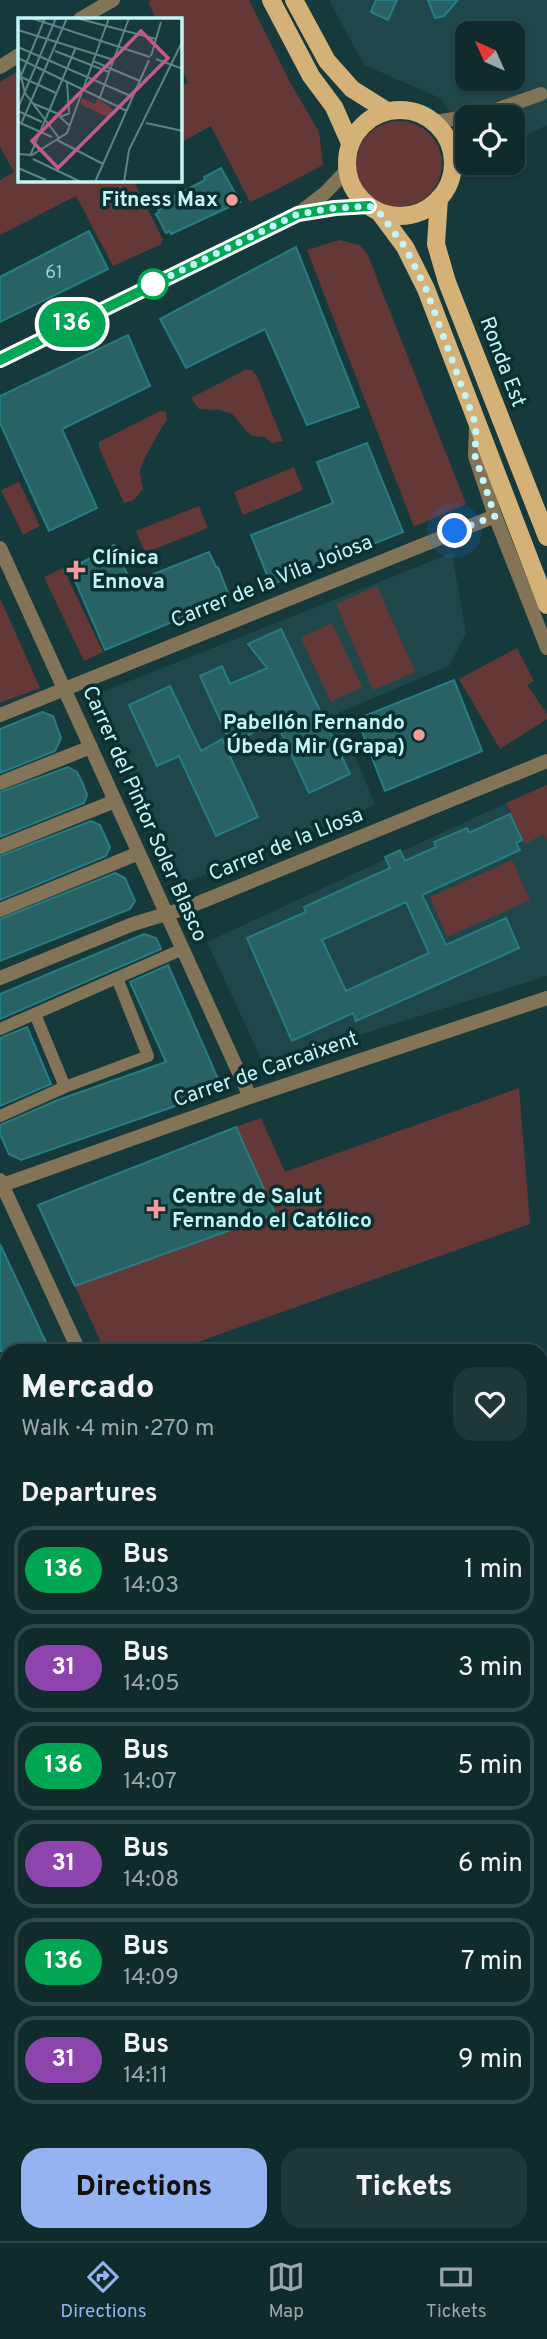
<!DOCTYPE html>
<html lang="en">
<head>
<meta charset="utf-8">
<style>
  body { margin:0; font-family:Overpass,sans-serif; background:#1e3738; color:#f1f3f6; height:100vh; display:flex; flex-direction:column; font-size:26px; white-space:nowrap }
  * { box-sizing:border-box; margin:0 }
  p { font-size:23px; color:#9ca7a9 }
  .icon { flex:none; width:38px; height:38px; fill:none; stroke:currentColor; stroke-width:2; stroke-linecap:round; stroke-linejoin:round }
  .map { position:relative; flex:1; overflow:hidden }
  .details { position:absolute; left:0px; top:1344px; width:548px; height:898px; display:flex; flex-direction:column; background:#102b2c; border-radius:21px 21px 0 0; box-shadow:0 2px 5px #0004,0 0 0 2px #304748 }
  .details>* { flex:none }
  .badge { padding:0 14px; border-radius:23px; font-size:24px; line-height:46px }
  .needle { width:46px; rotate:315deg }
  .fabs { position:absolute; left:455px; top:21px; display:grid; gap:14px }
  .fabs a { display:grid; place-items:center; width:70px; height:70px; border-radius:14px; background:#102b2c; box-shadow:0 2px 5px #0004,0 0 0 2px #304748; font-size:35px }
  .you { position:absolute; width:35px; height:35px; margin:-18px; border:5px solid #fff; border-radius:50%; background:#1a73e8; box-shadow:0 0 0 10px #1a73e833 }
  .map>.badge { position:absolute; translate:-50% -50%; box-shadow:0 0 0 4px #fff }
  h2 { padding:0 21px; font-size:26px; line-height:63px }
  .round { display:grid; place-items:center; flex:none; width:74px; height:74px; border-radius:21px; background:#1e3738 }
  .headline { display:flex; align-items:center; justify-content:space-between; height:119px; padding:0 21px }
  h1 { font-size:33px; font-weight:800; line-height:52px }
  .cta { display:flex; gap:14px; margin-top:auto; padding:14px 21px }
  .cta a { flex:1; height:80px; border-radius:21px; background:#95b2f1; color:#111; font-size:28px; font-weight:800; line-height:80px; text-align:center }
  .cta a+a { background:#1e3738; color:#f1f3f6 }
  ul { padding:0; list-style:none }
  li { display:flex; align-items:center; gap:21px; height:88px; margin:0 14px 10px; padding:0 7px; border:4px solid #304748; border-radius:21px }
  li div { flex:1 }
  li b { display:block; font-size:26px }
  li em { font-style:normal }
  li .badge { min-width:77px; font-weight:700; text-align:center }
  .tab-bar { display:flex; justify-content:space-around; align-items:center; height:98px; border-top:2px solid #304748; background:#102b2c; font-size:19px; color:#9ca7a9 }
  .tab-bar a { display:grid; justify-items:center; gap:4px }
  .tab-bar .on { color:#95b2f1 }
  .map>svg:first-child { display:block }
  .built { fill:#1f4749; fill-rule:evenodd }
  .green { fill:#653838 }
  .building { fill:#286265; stroke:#257e83; stroke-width:2; fill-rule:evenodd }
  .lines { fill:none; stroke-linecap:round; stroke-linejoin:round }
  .pedestrian { stroke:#837357; stroke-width:12 }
  .minor { stroke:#837357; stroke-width:14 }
  .tertiary { stroke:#837357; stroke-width:14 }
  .primary { stroke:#d3b177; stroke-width:18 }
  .line-casing { stroke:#fff; stroke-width:16 }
  .line { stroke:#00a651; stroke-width:10 }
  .walk { stroke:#c3f4f7; stroke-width:7; stroke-dasharray:0 12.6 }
  .poi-dot { fill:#f59b9a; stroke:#0a2f31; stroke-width:2.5 }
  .stop-dot { fill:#fff; stroke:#00a651; stroke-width:3.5 }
  .labels { text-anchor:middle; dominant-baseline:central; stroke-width:7; stroke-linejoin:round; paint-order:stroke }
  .number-label { font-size:18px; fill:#9cd0d2 }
  .poi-label { font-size:21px; font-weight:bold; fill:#c3f4f7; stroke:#0a2f31; text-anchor:end }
  .street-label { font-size:21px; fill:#c3f4f7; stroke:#0a2f31 }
  .inset-road { fill:none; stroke:#5b8486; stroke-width:2 }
  .view { fill:#c25a8a; fill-opacity:0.15; stroke:#c25a8a; stroke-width:3.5 }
  .inset-edge { fill:none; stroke:#c3f4f7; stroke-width:3.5 }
</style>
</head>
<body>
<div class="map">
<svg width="547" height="2241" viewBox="0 0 547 2241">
  <rect width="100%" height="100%" fill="#16393b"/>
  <path class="built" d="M329 0H547V125L513 141V117H467V136L440 98 364 65ZM467 33H513V79H467Z
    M452 553 466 633 449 666 338 713 375 805 180 885 94 695Z
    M506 803 525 843 545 834 547 842V976L264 1065 207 942Z"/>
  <path class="green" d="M151 0H249L290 82 319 132 323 165 274 191 250 202 211 126 180 143V87L188 82 180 66V19H156L148 2Z
    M18 71 19 180H133L163 240 161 241 162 244 113 266 76 196 0 235V180L14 172 0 147V82Z
    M356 164a43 43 0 1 1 86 0a43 43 0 1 1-86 0Z
    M339 240 359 245 367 253 466 504 414 527 307 250Z
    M245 370H252L257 376 283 441 272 443 265 437 251 436 232 414 220 410 199 409 191 398Z
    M160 411 166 412 167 420C162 426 140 464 140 472 140 476 142 484 143 489L134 500 124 503 99 448V442Z
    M294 467 303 490 243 515 234 492Z
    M19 482 40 526 23 535 1 490Z
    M199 506 208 528 145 553 136 531Z
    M63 568 103 652 84 661 44 577Z
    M377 586 415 672 373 690 336 604Z
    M0 598 40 688 0 703Z
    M332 623 362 687 331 702 301 638Z
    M517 648 534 681 527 685 547 714V719L500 749 459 679Z
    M547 785V842L544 834 525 844 506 803Z
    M512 860 530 900 447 937 430 897Z
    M519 1088 530 1224 172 1351H105L75 1286 274 1214 236 1127 261 1118 285 1172Z"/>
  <path class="building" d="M376 0H397L388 20 371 12Z
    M428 0H458L444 16 435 18Z
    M221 168 240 202 171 234 170 231 166 233 156 214 159 212 158 210 168 206 165 201 205 180 204 177Z
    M89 231 108 269 0 322V277Z
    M296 247 359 407 307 425 265 329 186 368 160 319Z
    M128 335 150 386 62 429 97 508 49 531 0 423V396Z
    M367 443 403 532 271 585 251 535 333 503 317 462Z
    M114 545 131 583 209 552 216 567H218L230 598 105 650 70 569Z
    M281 629 350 774 309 793 276 721 231 744 200 676 222 666 230 684 267 668 248 644Z
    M454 680 482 751 385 791 357 719Z
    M170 686 201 751 222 739 258 817 216 836 179 756 157 766 129 705Z
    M42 712 53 716 61 738 55 751 0 773V729Z
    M68 767 77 772 83 784 87 795 84 803 0 837V792Z
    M510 814 522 840 516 843 520 850 422 895 446 945 506 918 519 948 356 1021 353 1013 292 1041 247 938 306 912 304 907 390 868 385 857 400 850 405 861 436 847 434 842 467 828 469 833ZM406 902 429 953 346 991 322 940Z
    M91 821 100 825 110 847 106 856 0 900V856Z
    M115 873 125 878 135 901 130 909 0 961V919Z
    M144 934 156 938 161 949 0 1019V994Z
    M168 965 219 1081 216 1092 21 1160 9 1154 0 1134V1125L58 1100 166 1062 130 982Z
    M27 1027 51 1084 0 1106V1038Z
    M236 1127 275 1214 75 1286 38 1205Z
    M0 1244 50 1351H0Z"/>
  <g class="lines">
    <path class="pedestrian" d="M35 1014 65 1087 148 1056 117 978
      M0 1029 183 949
      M0 1116 65 1087"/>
    <path class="minor" d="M80 19 113 0
      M0 67 19 55
      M476 426 475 456 495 516 547 648
      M0 548 250 1097
      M0 715 495 516
      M0 783 91 747
      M0 847 115 801
      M0 910 139 853
      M0 978 133 924 186 908 547 761
      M0 1186 250 1097 547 998
      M0 1430 7 1437
      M0 1683 7 1680
      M541 1874 547 1872
      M0 2066 7 2064
      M0 2174 7 2194
      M21 2235 24 2241"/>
    <path class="tertiary" d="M467 117 481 115 541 94
      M434 122 467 117
      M452 167 467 147
      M303 213 335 207H369
      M0 360 298 214 325 193 347 170
      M0 1180 79 1351
      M0 1915 7 1916
      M177 2241 179 2235"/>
    <path class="primary" d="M271 0 311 76 334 107 350 143
      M294 0 327 61 352 89 387 111
      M347 163a53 53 0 1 1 106 0a53 53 0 1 1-106 0Z
      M439 198 436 244 447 282 547 537
      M379 212 405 247 426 289 547 605"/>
  </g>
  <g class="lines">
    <g class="line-casing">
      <path id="line" d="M0 360 298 214 335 208 369 206"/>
    </g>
    <use href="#line" class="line"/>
    <path class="walk" d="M153 284 145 288 298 214 335 208 369 206 379 212 405 247 426 289 476 425 475 456 495 516 455 531"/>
  </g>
  <g class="poi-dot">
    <circle cx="232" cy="200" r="7"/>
    <path d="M72.5 559.5h7v7h7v7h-7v7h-7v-7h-7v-7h7z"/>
    <circle cx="419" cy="735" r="7"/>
    <path d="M152.5 1198.5h7v7h7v7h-7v7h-7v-7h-7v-7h7z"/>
  </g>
  <circle class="stop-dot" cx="153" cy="284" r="14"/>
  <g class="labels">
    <g class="number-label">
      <text x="54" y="273">61</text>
    </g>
    <g class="poi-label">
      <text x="218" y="200">Fitness Max</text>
      <text x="92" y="558" text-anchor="start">Clínica<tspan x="92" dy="24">Ennova</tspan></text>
      <text x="405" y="723">Pabellón Fernando<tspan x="405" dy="24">Úbeda Mir (Grapa)</tspan></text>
      <text x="172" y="1197" text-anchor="start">Centre de Salut<tspan x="172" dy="24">Fernando el Católico</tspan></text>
    </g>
    <g class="street-label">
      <text transform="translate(502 362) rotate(69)">Ronda Est</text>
      <text transform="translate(272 582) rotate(-22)">Carrer de la Vila Joiosa</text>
      <text transform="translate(144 814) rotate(66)">Carrer del Pintor Soler Blasco</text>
      <text transform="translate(286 845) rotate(-22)">Carrer de la Llosa</text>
      <text transform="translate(266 1070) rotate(-19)">Carrer de Carcaixent</text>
    </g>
  </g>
  <g transform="translate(18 18)">
    <rect width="164" height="164" fill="#16393b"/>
    <path d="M64 80 77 86 80 80 95 92 89 99 62 86Z" fill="#653838"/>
    <path class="inset-road" d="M13 0 132 39M58 0 138 21M0 12 96 42M0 29 115 79M37 33 91 54M133 38 143 4M0 40 109 93M138 41 165 51M75 43 122 63M0 46 7 75 41 120M1 58 38 75M49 64 51 94M0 65 27 0M82 79 111 0M14 85 43 97M0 90 38 0M0 93 24 104M0 104 34 119M128 105 165 113M3 106 49 0M52 108 42 99 52 95M39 122 85 146M0 136 14 137 49 115 91 0M12 138 58 29M15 141 63 164M0 150 28 162M77 164 131 42M106 164 111 132 165 22"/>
    <path class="view" d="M123 13 150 40 40 150 14 123Z"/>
    <rect width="164" height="164" class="inset-edge"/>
  </g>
</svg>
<div class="fabs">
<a><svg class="needle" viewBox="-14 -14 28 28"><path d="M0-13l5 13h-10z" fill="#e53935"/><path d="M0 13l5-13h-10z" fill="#9ca7a9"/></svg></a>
<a><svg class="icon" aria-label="locate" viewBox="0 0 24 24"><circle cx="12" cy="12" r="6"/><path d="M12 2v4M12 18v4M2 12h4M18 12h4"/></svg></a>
</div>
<div class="you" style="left:455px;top:531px"></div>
<b class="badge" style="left:72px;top:324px;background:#00a651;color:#fff">136</b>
<section class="details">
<div class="headline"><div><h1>Mercado</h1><p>Walk · 4 min · 270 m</p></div><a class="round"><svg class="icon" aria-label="heart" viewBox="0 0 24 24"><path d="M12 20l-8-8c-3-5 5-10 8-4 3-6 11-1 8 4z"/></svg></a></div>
<h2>Departures</h2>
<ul>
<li><span class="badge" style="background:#00a651;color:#fff">136</span><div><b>Bus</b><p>14:03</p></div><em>1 min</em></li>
<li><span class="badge" style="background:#8e44ad;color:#fff">31</span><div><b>Bus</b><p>14:05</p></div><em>3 min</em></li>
<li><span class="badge" style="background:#00a651;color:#fff">136</span><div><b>Bus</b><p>14:07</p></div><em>5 min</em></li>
<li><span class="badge" style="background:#8e44ad;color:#fff">31</span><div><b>Bus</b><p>14:08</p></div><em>6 min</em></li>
<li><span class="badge" style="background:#00a651;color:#fff">136</span><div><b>Bus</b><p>14:09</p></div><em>7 min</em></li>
<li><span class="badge" style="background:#8e44ad;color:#fff">31</span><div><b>Bus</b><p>14:11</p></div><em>9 min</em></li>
</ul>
<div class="cta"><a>Directions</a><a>Tickets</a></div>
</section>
</div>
<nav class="tab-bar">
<a class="on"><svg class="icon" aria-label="directions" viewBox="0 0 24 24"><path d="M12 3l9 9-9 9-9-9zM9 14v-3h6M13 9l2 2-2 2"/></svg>Directions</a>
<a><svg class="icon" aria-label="map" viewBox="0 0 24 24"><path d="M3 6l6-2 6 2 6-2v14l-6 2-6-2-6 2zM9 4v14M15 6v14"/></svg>Map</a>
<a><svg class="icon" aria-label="tickets" viewBox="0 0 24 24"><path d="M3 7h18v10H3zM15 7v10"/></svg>Tickets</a>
</nav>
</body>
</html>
